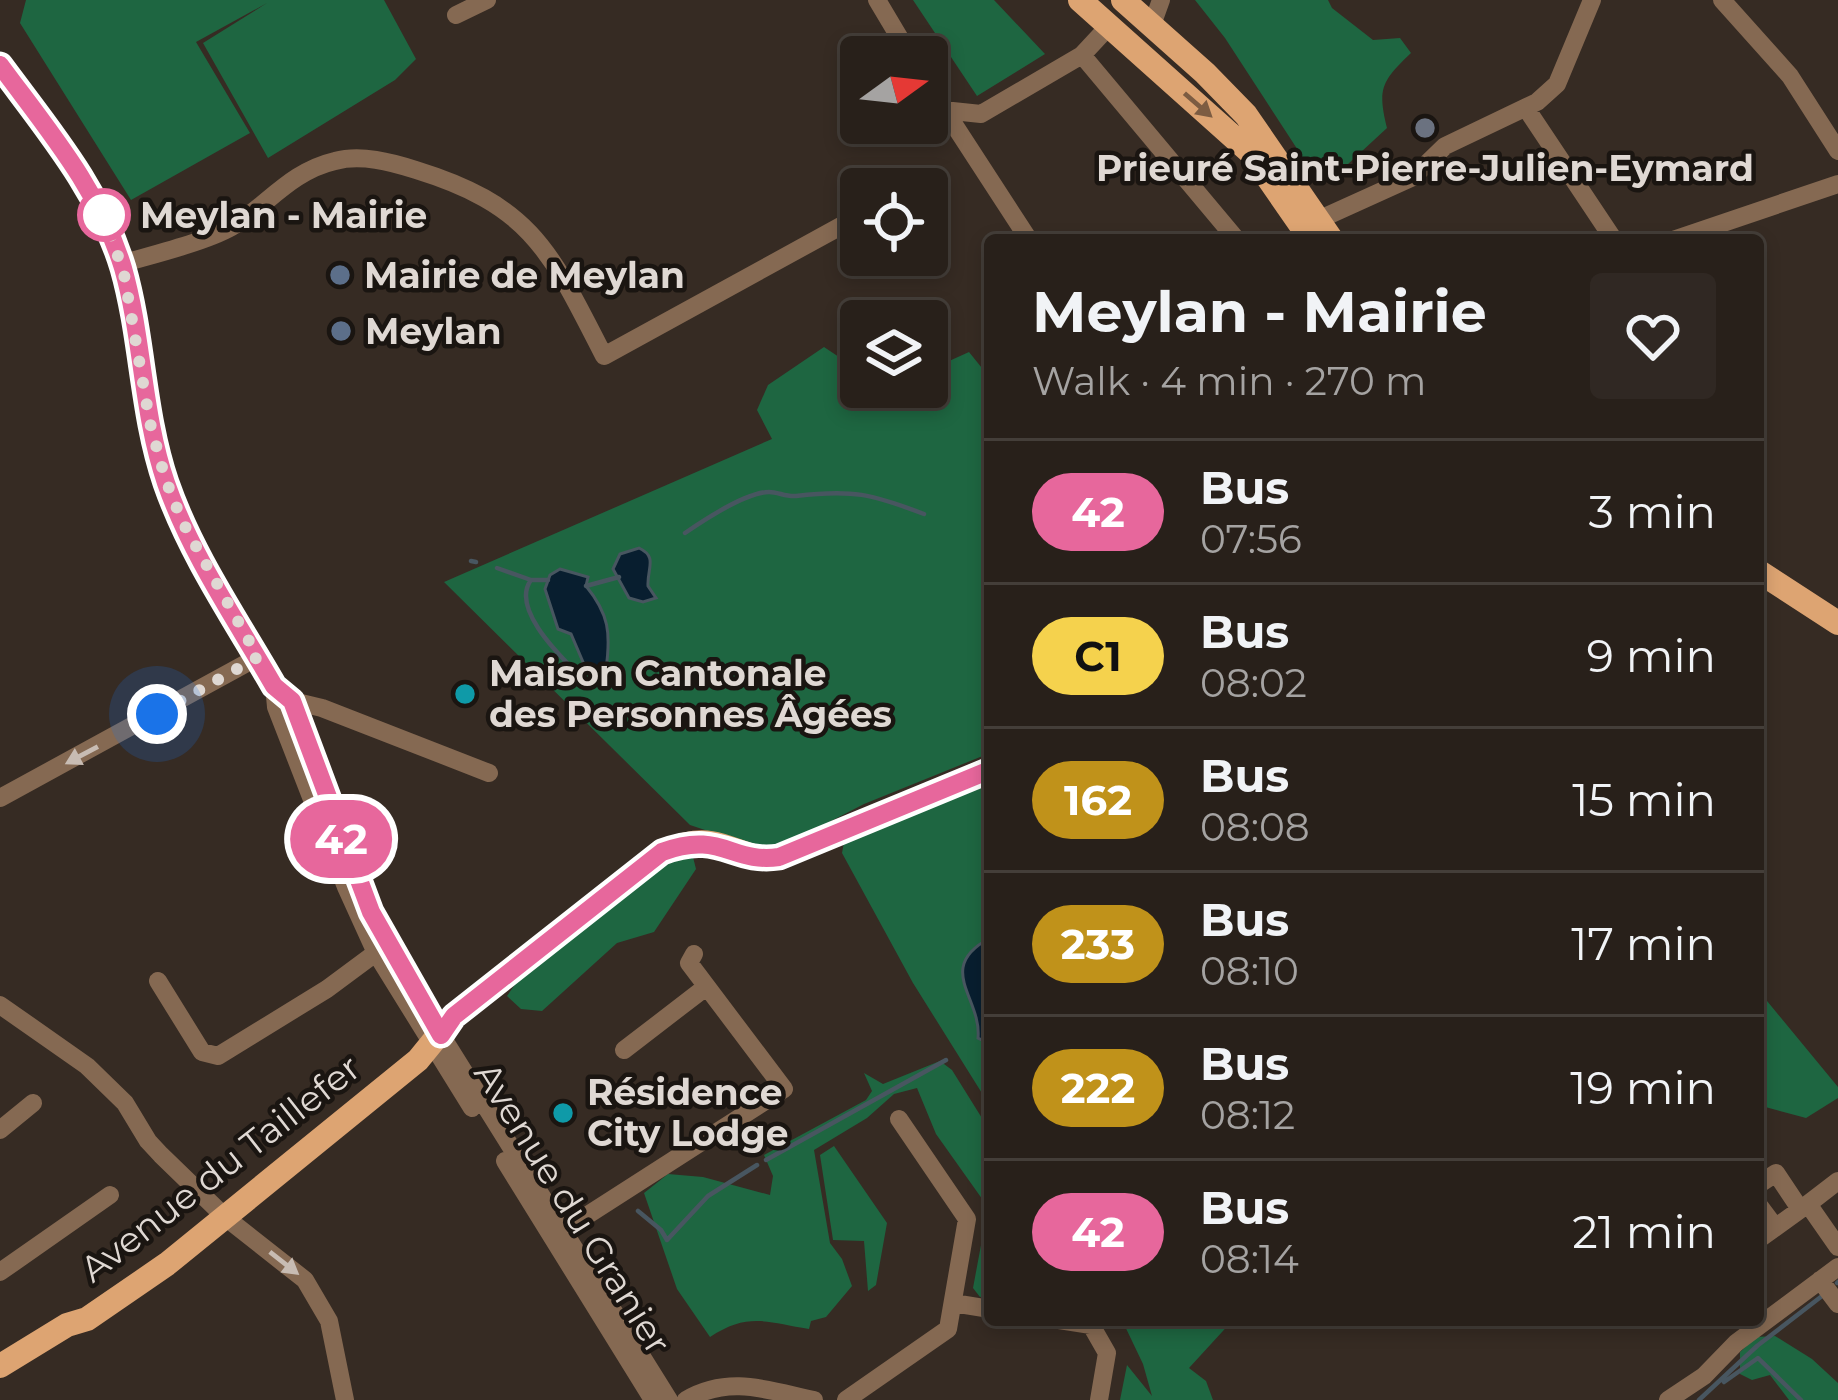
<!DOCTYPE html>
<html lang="en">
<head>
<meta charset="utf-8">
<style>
  body { margin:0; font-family:Montserrat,sans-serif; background:#302823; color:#f1f3f6; height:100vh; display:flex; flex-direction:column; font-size:45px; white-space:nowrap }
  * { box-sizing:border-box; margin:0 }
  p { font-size:39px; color:#a5a3a2 }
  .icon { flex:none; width:66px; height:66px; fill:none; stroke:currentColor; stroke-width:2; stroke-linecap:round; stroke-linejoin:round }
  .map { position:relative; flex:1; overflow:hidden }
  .sheet { position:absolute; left:984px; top:234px; width:780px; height:1092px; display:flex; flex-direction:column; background:#28201a; border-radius:12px; box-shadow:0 6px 18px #0003,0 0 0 3px #443e39 }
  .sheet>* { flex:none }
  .badge { padding:0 24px; border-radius:39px; font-size:42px; line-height:78px }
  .needle { width:78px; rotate:75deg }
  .fabs { position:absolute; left:840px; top:36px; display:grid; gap:24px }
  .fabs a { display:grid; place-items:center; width:108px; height:108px; border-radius:12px; background:#28201a; box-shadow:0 6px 18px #0003,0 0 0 3px #443e39; font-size:60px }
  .you { position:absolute; width:60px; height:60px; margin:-30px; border:9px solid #fff; border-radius:50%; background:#1a73e8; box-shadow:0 0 0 18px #1a73e833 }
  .map>.badge { position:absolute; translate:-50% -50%; box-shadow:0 0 0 6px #fff }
  .round { display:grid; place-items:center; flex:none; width:126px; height:126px; border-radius:12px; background:#302823 }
  .summary { display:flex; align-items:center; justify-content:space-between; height:204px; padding:0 48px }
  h1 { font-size:57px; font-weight:700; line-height:90px }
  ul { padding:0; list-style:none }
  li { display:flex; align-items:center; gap:36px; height:144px; padding:0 48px; border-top:3px solid #443e39 }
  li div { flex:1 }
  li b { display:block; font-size:45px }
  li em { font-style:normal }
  li .badge { min-width:132px; font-weight:700; text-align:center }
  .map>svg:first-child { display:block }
  .green { fill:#1e6641 }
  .water { fill:#081e2f; stroke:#485660; stroke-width:3 }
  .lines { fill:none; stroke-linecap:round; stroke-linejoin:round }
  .stream { stroke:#485660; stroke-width:4.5 }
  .minor { stroke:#856952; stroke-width:18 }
  .major { stroke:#dda472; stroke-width:24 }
  .oneway { fill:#7c5c42 }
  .oneway2 { fill:#c8bcb3 }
  .line-casing { stroke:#fff; stroke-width:27 }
  .line { stroke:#e7679c; stroke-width:18 }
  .walk { stroke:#dfd8d3; stroke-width:12; stroke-dasharray:0 21.6 }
  .worship-dot { fill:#6b7280; stroke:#1a1511; stroke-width:4.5 }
  .stop-dot { fill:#fff; stroke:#e7679c; stroke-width:6 }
  .service-dot { fill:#5c6f8a; stroke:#1a1511; stroke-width:4.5 }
  .culture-dot { fill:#0f9aa8; stroke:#1a1511; stroke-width:4.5 }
  .labels { text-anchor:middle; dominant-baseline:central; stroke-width:9; stroke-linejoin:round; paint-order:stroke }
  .poi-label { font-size:36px; font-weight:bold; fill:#dfd8d3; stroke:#1a1511; text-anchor:start }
  .stop-label { font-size:36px; font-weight:bold; fill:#dfd8d3; stroke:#1a1511; text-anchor:start }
  .street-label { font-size:36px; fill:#dfd8d3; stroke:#1a1511 }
</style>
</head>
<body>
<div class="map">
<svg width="1838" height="1400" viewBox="0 0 1838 1400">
  <rect width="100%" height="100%" fill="#362b23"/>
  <path class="green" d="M26 0H384L416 59 395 80 268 158 203 43 267 3 196 42 250 133 131 200 20 23Z
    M913 0H994L1045 54 977 96Z
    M1195 0H1328L1332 8 1373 40 1400 38 1411 53C1382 81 1377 88 1387 128L1334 177 1320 184 1225 38Z
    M824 347 839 357 866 397 890 387H927V371L969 352 990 378V753L864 804 771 852 690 825 444 582 772 439 757 410 768 385Z
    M990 779V1106L913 983 842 853 844 842Z
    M675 854 693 857 696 869 654 932 617 943 542 1011 521 1009 507 996 518 980Z
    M1758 990 1838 1087V1098L1806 1118 1758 1105Z
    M940 1061 952 1070 990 1131V1295L980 1297 973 1288 984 1229 985 1203 936 1134 917 1088 894 1094 867 1118 814 1150 830 1243 842 1259 852 1286 826 1317 811 1321 809 1329C767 1322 748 1312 710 1337L677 1289 644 1193 668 1174 703 1177 770 1195 773 1176 764 1155 866 1100 872 1091 864 1073 883 1084Z
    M834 1146 887 1223 876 1285 868 1291 864 1241 833 1240 820 1155Z
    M1122 1320H1233L1189 1368 1206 1381 1213 1400H1120L1127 1365 1152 1396 1143 1364Z
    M1775 1336 1812 1359 1838 1383V1400H1789L1770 1375 1752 1380 1740 1374V1352L1756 1337Z"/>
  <path class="water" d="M639 548C658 557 647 568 648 586L656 598 643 602 629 598 613 569 620 554Z
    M560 569 588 577 586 586C609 614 611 633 606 669H586L571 634 558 629 545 589 550 575Z
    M990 938V1034L982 1040 978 1038C982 998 934 968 990 938Z"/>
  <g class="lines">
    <path class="stream" d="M685 533C704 520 746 492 769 492 778 492 786 497 796 496 852 489 872 494 924 514
      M471 561 476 562
      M497 568 531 580C511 607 556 652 575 671L586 669
      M531 580H548
      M586 586 619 577
      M766 1160 946 1060
      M638 1211 661 1230 667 1240 708 1196 757 1165
      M1837 1283 1838 1282
      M1724 1382 1758 1358 1801 1400
      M1699 1400 1757 1346 1822 1296"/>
    <path class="minor" d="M877 0 911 57
      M1722 0 1790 76 1838 151
      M456 15 487 0
      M1152 25 1161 0
      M1082 55 1237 240
      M0 65C48 130 99 189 122 268 144 338 142 413 167 483 192 554 235 621 274 685L291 701 371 912 441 1035 669 1400
      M927 83 1029 240
      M1526 108 1614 240
      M943 110 981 114 1082 55 1109 26
      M1318 220 1413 177 1445 146 1537 102 1557 84 1592 0
      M1673 240 1838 184
      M121 264C151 255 210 241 235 225 269 203 292 171 335 161 361 154 391 162 416 170 533 206 551 253 604 356L861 215
      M274 685 276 707 346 887 376 953 472 1108
      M285 704 297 702 322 708 489 773
      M0 798 258 657
      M158 981 202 1052 218 1056 327 989 385 946
      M0 1005 87 1066 125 1103 148 1141 161 1155 225 1217 305 1280 329 1321 345 1400
      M624 1050 706 987
      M0 1130 33 1103
      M505 1161 653 1400
      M1838 1181 1808 1204 1838 1247
      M1758 1185 1776 1173 1800 1209
      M1758 1204 1775 1227
      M555 1236 784 1089 689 963 694 954
      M1758 1240 1808 1204
      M0 1272 110 1195
      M1820 1280 1838 1304
      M953 1303 990 1309
      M1059 1320 1091 1325 1107 1353 1099 1400
      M686 1400C729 1375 767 1390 814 1400
      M846 1400 948 1329 967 1219 899 1119
      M1668 1400 1704 1376 1736 1343 1838 1267"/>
    <path class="major" d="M1080 0 1250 152 1311 240
      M1123 0 1205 73 1246 115 1332 240
      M1758 571 1838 623
      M0 1366 67 1325 87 1319 167 1264 418 1060 454 1016 662 852C678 846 694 840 711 843 736 847 754 862 779 857L990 770"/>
  </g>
  <defs><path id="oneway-solid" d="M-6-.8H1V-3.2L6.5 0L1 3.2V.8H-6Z" transform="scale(3)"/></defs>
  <use class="oneway" href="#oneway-solid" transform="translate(1198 105) rotate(41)"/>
  <g class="oneway2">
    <use href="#oneway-solid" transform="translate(82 755) rotate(152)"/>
    <use href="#oneway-solid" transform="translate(284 1263) rotate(38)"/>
  </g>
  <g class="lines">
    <g class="line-casing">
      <path id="line" d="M0 65C48 130 99 189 123 268 143 338 142 413 166 483 191 555 236 620 274 686L292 701 371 912 441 1035 454 1016 662 852C721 830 732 864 779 857L990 770"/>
    </g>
    <use href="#line" class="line"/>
    <path class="walk" d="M104 215 124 274 150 423 165 478 182 521 258 657 157 714"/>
  </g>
  <circle class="worship-dot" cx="1425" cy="128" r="12"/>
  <circle class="stop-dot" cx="104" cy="215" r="24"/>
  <g class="service-dot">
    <circle cx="340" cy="275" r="12"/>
    <circle cx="341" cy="331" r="12"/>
  </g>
  <g class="culture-dot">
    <circle cx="465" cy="694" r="12"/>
    <circle cx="563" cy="1113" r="12"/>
  </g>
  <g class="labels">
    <g class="poi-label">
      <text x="1425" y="168" text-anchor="middle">Prieuré Saint-Pierre-Julien-Eymard</text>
      <text x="364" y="275">Mairie de Meylan</text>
      <text x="365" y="331">Meylan</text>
      <text x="489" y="673">Maison Cantonale<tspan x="489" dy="41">des Personnes Âgées</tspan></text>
      <text x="587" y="1092">Résidence<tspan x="587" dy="41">City Lodge</tspan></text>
    </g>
    <g class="stop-label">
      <text x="140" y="215">Meylan - Mairie</text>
    </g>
    <g class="street-label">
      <text transform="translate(220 1168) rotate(-38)">Avenue du Taillefer</text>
      <text transform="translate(573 1208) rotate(58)">Avenue du Granier</text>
    </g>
  </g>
</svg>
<div class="fabs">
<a><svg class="needle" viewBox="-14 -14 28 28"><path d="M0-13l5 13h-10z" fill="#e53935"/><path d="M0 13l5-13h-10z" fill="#a5a3a2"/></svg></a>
<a><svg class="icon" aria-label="locate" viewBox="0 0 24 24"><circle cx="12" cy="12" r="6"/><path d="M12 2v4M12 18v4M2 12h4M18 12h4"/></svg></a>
<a><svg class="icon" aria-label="layers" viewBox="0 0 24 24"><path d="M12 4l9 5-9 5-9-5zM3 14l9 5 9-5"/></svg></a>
</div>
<div class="you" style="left:157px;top:714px"></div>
<b class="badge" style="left:341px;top:839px;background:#e7679c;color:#fff">42</b>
<section class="sheet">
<div class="summary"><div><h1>Meylan - Mairie</h1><p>Walk · 4 min · 270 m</p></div><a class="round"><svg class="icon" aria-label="heart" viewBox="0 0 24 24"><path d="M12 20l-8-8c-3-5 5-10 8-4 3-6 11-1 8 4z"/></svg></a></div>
<ul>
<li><span class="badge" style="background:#e7679c;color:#fff">42</span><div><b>Bus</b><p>07:56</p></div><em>3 min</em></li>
<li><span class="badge" style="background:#f5d24d;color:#111">C1</span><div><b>Bus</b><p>08:02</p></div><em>9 min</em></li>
<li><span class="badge" style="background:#c0921a;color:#fff">162</span><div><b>Bus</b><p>08:08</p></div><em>15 min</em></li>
<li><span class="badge" style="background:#c0921a;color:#fff">233</span><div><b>Bus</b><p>08:10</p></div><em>17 min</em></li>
<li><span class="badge" style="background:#c0921a;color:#fff">222</span><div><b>Bus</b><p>08:12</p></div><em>19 min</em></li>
<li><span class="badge" style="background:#e7679c;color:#fff">42</span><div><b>Bus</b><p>08:14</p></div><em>21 min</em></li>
</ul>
</section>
</div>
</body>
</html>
